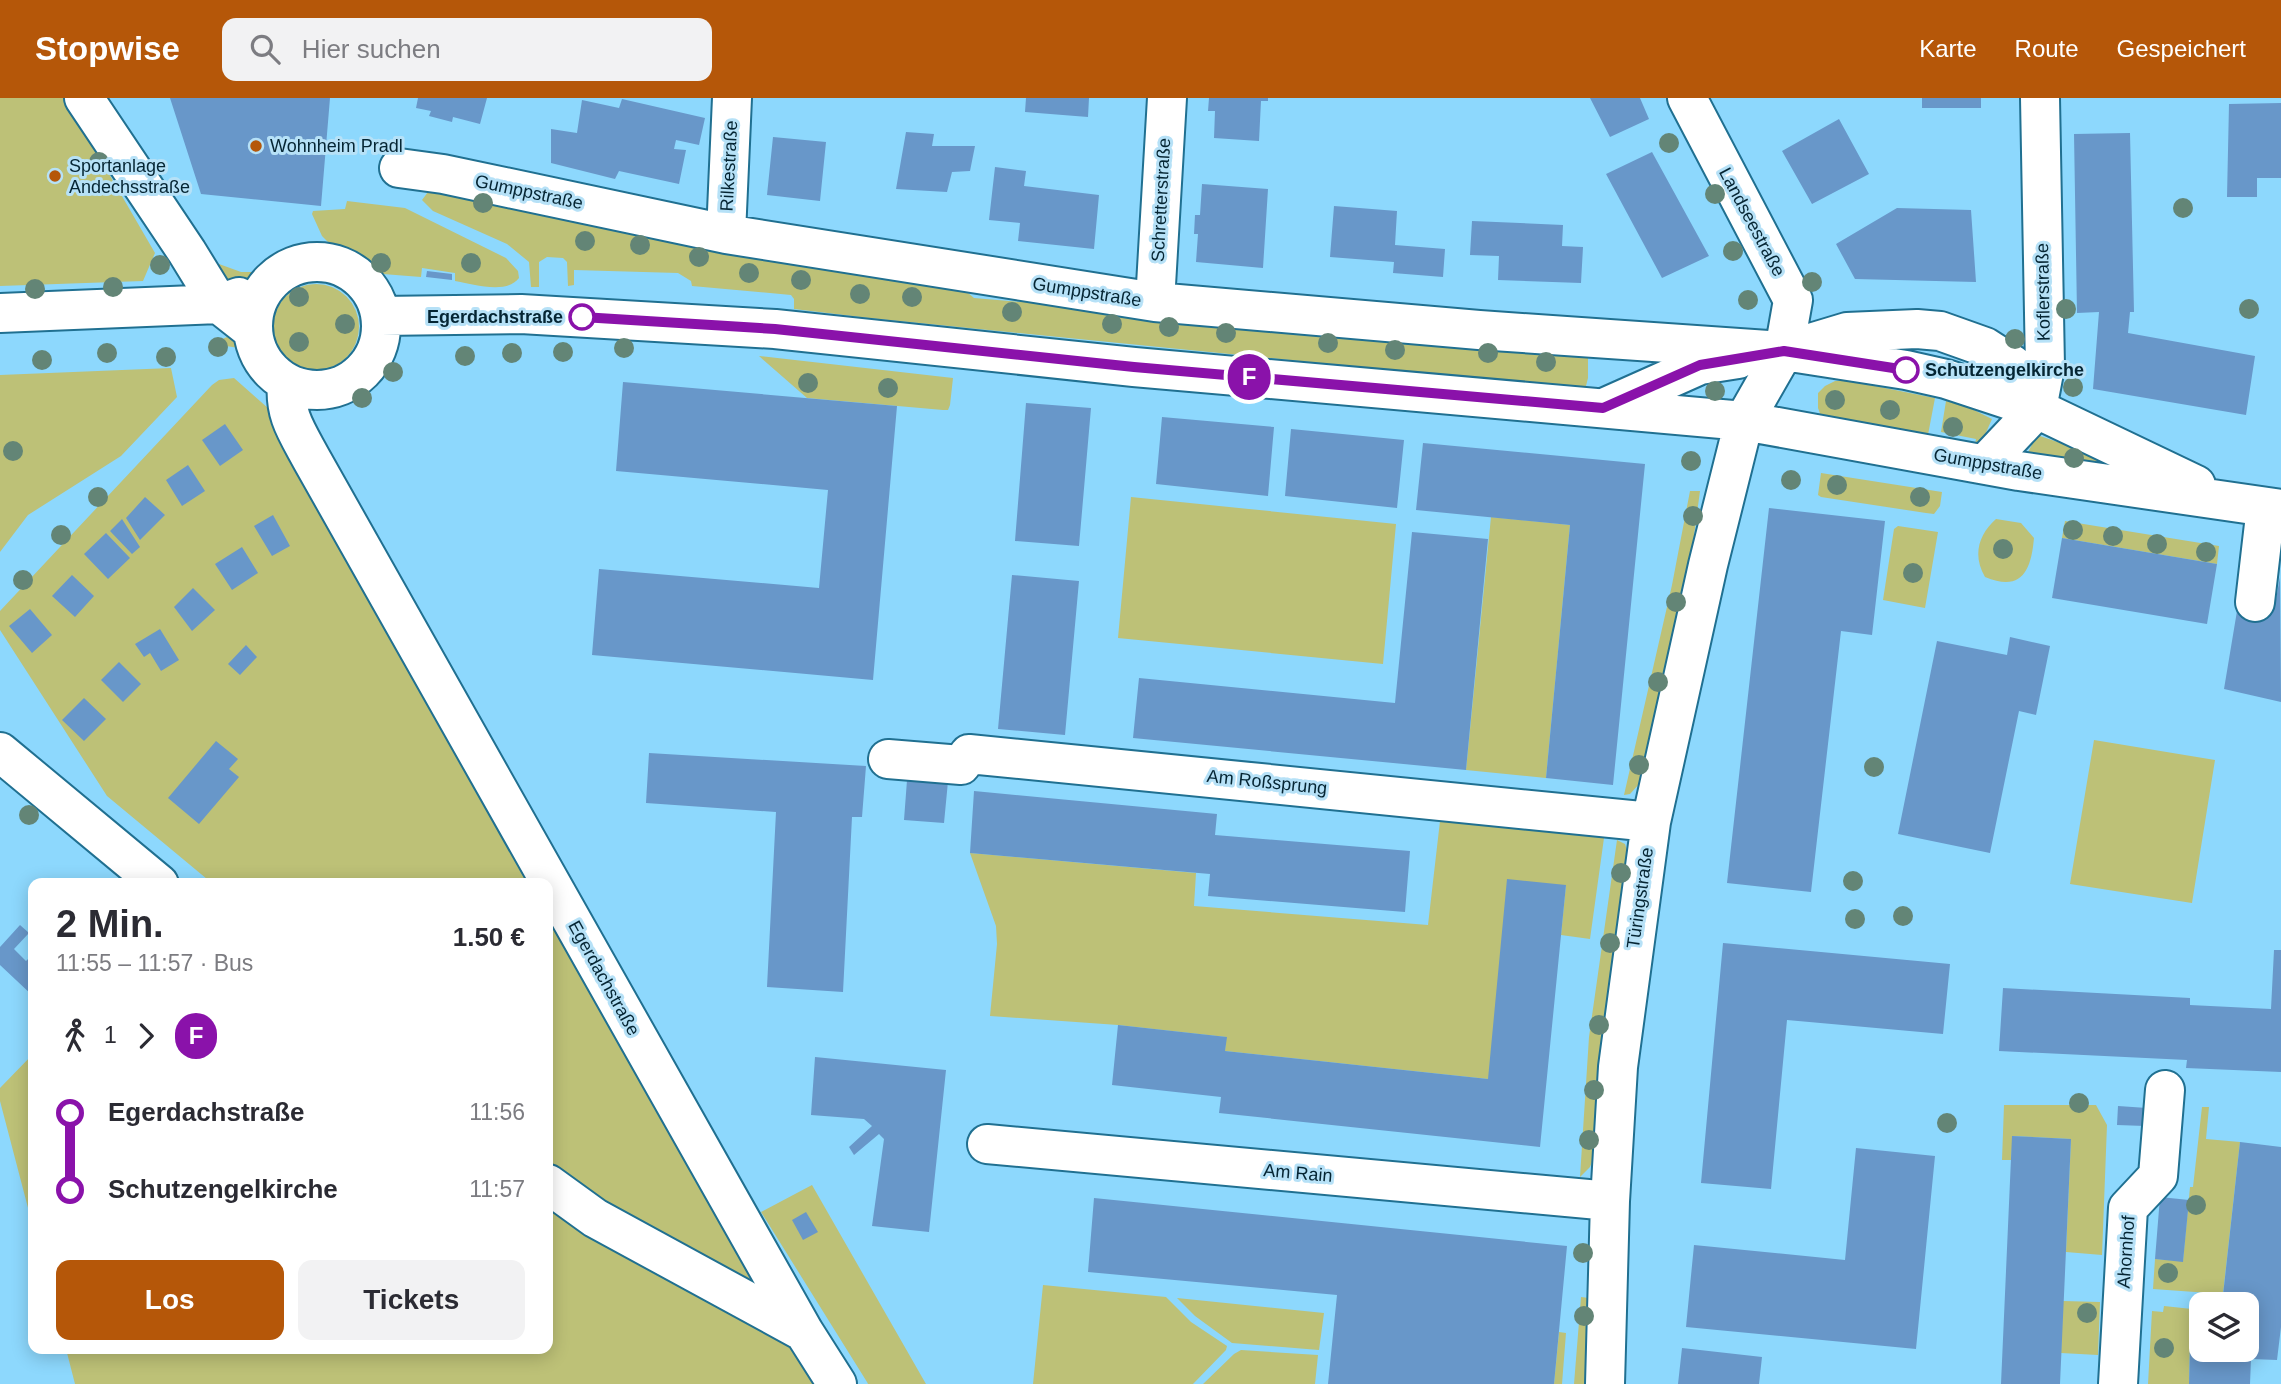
<!DOCTYPE html>
<html lang="de">
<head>
<meta charset="utf-8">
<style>
  body { margin:0; font-family:Helvetica,sans-serif; background:#f2f2f3; color:#2b2b33; height:100vh; display:flex; flex-direction:column; font-size:26px; white-space:nowrap }
  * { box-sizing:border-box; margin:0 }
  p { font-size:23px; color:#7c7c81 }
  .icon { flex:none; width:38px; height:38px; fill:none; stroke:currentColor; stroke-width:2; stroke-linecap:round; stroke-linejoin:round }
  .map { position:relative; flex:1; overflow:hidden }
  .side { position:absolute; left:28px; top:780px; width:525px; height:476px; display:flex; flex-direction:column; background:#fff; border-radius:14px; box-shadow:0 4px 18px #0003 }
  .side>* { flex:none }
  .badge { padding:0 14px; border-radius:23px; font-size:24px; line-height:46px }
  .tools { position:absolute; left:2189px; top:1194px; display:grid; gap:14px }
  .tools a { display:grid; place-items:center; width:70px; height:70px; border-radius:14px; background:#fff; box-shadow:0 4px 18px #0003; font-size:35px }
  .map>.badge { position:absolute; translate:-50% -50%; box-shadow:0 0 0 4px #fff }
  .legs { display:flex; align-items:center; gap:10px; height:77px; padding:0 28px; font-size:23px }
  .legs p { margin-inline-start:auto }
  .headline { display:flex; align-items:center; justify-content:space-between; height:119px; padding:0 28px }
  h1 { font-size:38px; font-weight:600; line-height:52px }
  .cta { display:flex; gap:14px; margin-top:auto; padding:14px 28px }
  .cta a { flex:1; height:80px; border-radius:14px; background:#b55709; color:#fff; font-size:28px; font-weight:600; line-height:80px; text-align:center }
  .cta a+a { background:#f2f2f3; color:#2b2b33 }
  ul { padding:0 28px; list-style:none }
  li { display:flex; align-items:center; gap:24px; height:77px; font-size:26px }
  li i { display:grid; place-items:center; width:10px; height:100%; margin:0 9px; background:currentColor }
  li i::after { content:''; width:18px; height:18px; margin:-9px; border:5px solid; border-radius:50%; background:#fff }
  li p { margin-inline-start:auto }
  li:first-child i { background:linear-gradient(#0000 50%,currentColor 0) }
  li:last-child i { background:linear-gradient(currentColor 50%,#0000 0) }
  header { display:flex; align-items:center; gap:42px; box-sizing:border-box; height:98px; padding:0 35px; background:#b55709; color:#fff }
  header strong { font-size:33px }
  nav { display:flex; gap:38px; margin-inline-start:auto; font-size:24px }
  .search { width:490px; height:63px; background:#f2f2f3; display:flex; align-items:center; gap:18px; box-sizing:border-box; padding:0 24px; border-radius:14px; color:#7c7c81; font-size:26px }
  .map>svg:first-child { display:block }
  .green { fill:#bdc177 }
  .building { fill:#6897c9 }
  .lines { fill:none; stroke-linecap:round; stroke-linejoin:round }
  .minor-casing { stroke:#207091; stroke-width:42 }
  .minor { stroke:#fff; stroke-width:38 }
  .tree { fill:#638576 }
  .line-1-casing { stroke:#fff; stroke-width:16 }
  .line-1 { stroke:#8a12aa; stroke-width:10 }
  .poi-dot { fill:#b55709; stroke:#b6e1f7; stroke-width:2.5 }
  .stop-1-dot { fill:#fff; stroke:#8a12aa; stroke-width:3.5 }
  .labels { text-anchor:middle; dominant-baseline:central; stroke-width:6; stroke-linejoin:round; paint-order:stroke }
  .poi-label { font-size:18px; fill:#052533; stroke:#b6e1f7; text-anchor:start }
  .street-label { font-size:18px; fill:#052533; stroke:#b6e1f7 }
  .stop-label { font-size:18px; font-weight:bold; fill:#052533; stroke:#b6e1f7; text-anchor:end }
</style>
</head>
<body>
<header>
<strong>Stopwise</strong>
<div class="search"><svg class="icon" aria-label="search" viewBox="0 0 24 24"><circle cx="10" cy="10" r="6"/><path d="M15 15l6 6"/></svg>Hier suchen</div>
<nav><a>Karte</a><a>Route</a><a>Gespeichert</a></nav>
</header>
<div class="map">
<svg width="2281" height="1286" viewBox="0 0 2281 1286">
  <rect width="100%" height="100%" fill="#8dd8fd"/>
  <path class="green" d="M0 0H65L155 155 143 183 0 188Z
    M441 89 961 189 974 200 1021 204 1032 198 1588 259V280L1586 288 1579 291 869 220 794 211V201L791 197 692 188 691 183 678 175 574 172V187L568 188 567 164 563 160 547 159 539 164V189H531L529 164 507 146 433 113 422 102 428 94Z
    M347 103 405 110 506 160 518 173 519 180C506 197 473 186 455 183V175L422 170 421 179 383 176 331 147 322 138 312 116 313 113 345 111Z
    M219 166 241 174H254L256 180 219 193 209 170Z
    M273 229a43 43 0 1 1 86 0a43 43 0 1 1-86 0Z
    M227 239 243 246 275 286 272 289 264 283 239 250 226 248 219 251 216 249 215 244Z
    M759 258 953 280 950 307 948 312H943L807 300Z
    M171 270 177 299 121 358 28 417 0 454V277Z
    M234 280 277 318 542 786H213L107 698 0 532V513L212 287 219 282Z
    M1835 283H1850L1935 300 1927 342 1822 321 1818 310V295L1825 288Z
    M1946 303 1968 309 1992 321 1980 348 1974 351 1976 341 1941 334Z
    M2037 337 2114 363 2111 375 2027 356Z
    M1821 375 1942 394 1940 408 1934 416 1926 415 1821 399 1818 397Z
    M1690 393H1700L1691 460 1640 685 1630 696 1624 697 1672 487Z
    M1131 399 1396 426 1383 566 1118 540Z
    M1491 419 1570 427 1546 680 1466 672Z
    M1996 421 2021 425 2034 440C2031 474 2021 494 1985 479 1972 457 1979 436 1996 421Z
    M2065 423 2219 448 2217 466 2062 440Z
    M1898 428 1938 434 1925 510 1883 502 1894 431Z
    M2094 642 2215 662 2192 805 2070 786Z
    M1440 723 1604 740 1590 841 1561 837 1566 787 1488 981 1225 953 1226 939 1118 927 990 918 997 846 996 828 970 755 1196 775 1194 808 1428 827Z
    M1617 742 1625 746 1628 756 1603 948 1595 1056 1590 1069 1580 1079 1589 939Z
    M548 796 784 1214 645 1139 548 1067Z
    M33 956V1129L0 1003V990Z
    M2004 1007H2096L2107 1027 2102 1157 2066 1154 2071 1041 2013 1038 2011 1062H2002Z
    M2202 1009H2209L2206 1041 2240 1044 2223 1196 2153 1191 2155 1161 2183 1163 2190 1089H2193Z
    M812 1087 926 1286H868L867 1284 761 1114Z
    M548 1098 605 1138 808 1260 823 1286H75L66 1251H548Z
    M1043 1187 1166 1199 1191 1224 1227 1248 1226 1252 1193 1286H1033Z
    M1581 1199 1589 1200 1588 1286H1574Z
    M1177 1200 1324 1215 1319 1252 1232 1245 1195 1218Z
    M2063 1203 2100 1204 2098 1257 2061 1255Z
    M2164 1208 2201 1212V1246H2190L2189 1286H2148L2152 1213 2163 1214Z
    M1559 1234 1566 1235 1562 1286H1554Z
    M1241 1252 1318 1257 1315 1286H1203L1234 1256Z"/>
  <path class="building" d="M170 0H330L321 108 201 96Z
    M418 0H487L480 26 453 19 452 24 429 18 431 13 416 10Z
    M1026 0H1089L1088 19 1025 14Z
    M1209 0H1268V3H1261L1259 43 1214 40 1215 13H1208Z
    M1590 0H1640L1649 21 1610 39Z
    M1922 0H1981V10H1922Z
    M622 1 705 20 699 47 676 42 674 51 686 52 679 86 619 73 615 81 551 65V31L577 35 582 2 619 10Z
    M2281 5V80H2257V99H2227L2229 6Z
    M1839 21 1869 76 1812 106 1782 53Z
    M906 34 934 36 932 48H975L970 73 952 74 947 94 896 91Z
    M2130 35 2134 214H2130L2128 235 2255 258 2246 317 2093 291 2099 214 2077 215 2074 36Z
    M773 39 826 44 820 103 767 97Z
    M1652 54 1709 158 1662 180 1606 76Z
    M995 69 1026 73 1024 88 1099 97 1094 151 1018 143 1020 125 989 122Z
    M1202 86 1268 91 1263 170 1196 164 1198 136H1194L1195 117H1200Z
    M1334 108 1397 113 1395 147 1445 151 1443 179 1393 175 1394 164 1330 159Z
    M1897 110 1971 112 1976 184 1855 181 1836 146Z
    M1472 123 1563 127 1562 148 1583 149 1581 185 1498 182 1499 158 1470 157Z
    M427 173 452 176V182L426 179Z
    M623 284 897 308 873 582 592 557 599 471 819 490 828 392 616 373Z
    M1026 305 1091 310 1079 448 1015 443Z
    M1162 319 1274 329 1268 398 1156 386Z
    M225 326 243 352 220 368 202 342Z
    M1291 331 1404 342 1397 410 1285 398Z
    M1423 345 1645 366 1613 687 1546 680 1570 427 1416 412Z
    M188 367 205 393 182 408 166 382Z
    M145 399 165 417 140 442 126 420Z
    M1769 410 1885 423 1872 537 1841 533 1811 794 1727 785Z
    M273 417 290 448 272 458 254 428Z
    M122 421 140 449 132 456 110 433Z
    M1412 434 1488 441 1466 672 1133 640 1139 580 1395 605Z
    M106 435 130 460 108 481 84 456Z
    M2062 440 2217 466 2207 526 2052 500Z
    M242 449 258 475 232 492 215 466Z
    M72 477 94 498 75 519 52 498Z
    M1012 477 1079 483 1065 637 998 631Z
    M2280 479 2281 604 2224 591 2239 501 2275 507Z
    M193 490 215 512 192 533 174 509Z
    M30 511 52 537 32 555 9 528Z
    M160 531 179 562 161 573 150 555 144 559 135 546Z
    M2010 539 2050 548 2036 617 2019 613 1990 755 1898 736 1937 543 2007 557Z
    M246 547 257 559 240 577 228 566Z
    M119 564 141 586 123 604 101 582Z
    M84 600 106 621 84 643 62 622Z
    M216 643 238 661 229 671 239 679 199 726 168 700Z
    M649 655 866 668 862 719H852L843 894 767 889 776 714 646 705Z
    M908 669 949 673 944 725 904 722Z
    M974 693 1217 716 1215 737 1410 753 1405 814 1208 798 1210 776 970 755Z
    M1507 781 1566 787 1540 1049 1219 1015 1221 999 1112 987 1118 927 1227 939 1225 953 1488 981Z
    M20 827 29 835 14 851 26 863 33 856V898L0 867V849Z
    M1723 845 1950 866 1943 936 1787 922 1771 1091 1701 1085Z
    M2274 852H2281V974L2186 970 2187 962 1999 953 2003 890 2190 900V907L2271 911Z
    M815 959 946 972 929 1134 872 1128 884 1041 879 1036 854 1057 849 1049 872 1028 864 1021 811 1017Z
    M2118 1008 2147 1010 2145 1028 2117 1027Z
    M2012 1038 2071 1041 2060 1286H2001Z
    M2240 1044 2281 1049V1229L2277 1262 2251 1261 2250 1286H2189L2190 1246H2202V1251H2247V1206H2222Z
    M1856 1050 1935 1058 1916 1251 1686 1229 1694 1147 1845 1162Z
    M2160 1099 2189 1102 2183 1164 2155 1161Z
    M1094 1100 1567 1148 1554 1286H1328L1337 1197 1088 1174Z
    M806 1114 818 1134 803 1142 792 1122Z
    M1682 1250 1762 1259 1759 1286H1678Z"/>
  <g class="lines">
    <g class="minor-casing">
      <path id="minor" d="M84 0 187 154 219 206 252 232
        M399 70 443 76 726 136 1155 204 1479 232 1784 253 1906 272 1946 281 2037 311 2196 387
        M726 136 732 0
        M253 228a64 64 0 1 1 128 0a64 64 0 1 1-128 0Z
        M1155 204 1167 0
        M0 215 219 206 239 199
        M381 218 521 216 775 231 1134 269 1744 323 2019 373 2281 411
        M1794 250 1847 234 1917 231 1940 233 1985 249 2013 267 2037 311
        M287 285C284 317 297 334 312 362L804 1234 837 1286
        M1608 308 1700 267 1738 261
        M1985 366 2037 311 2045 269 2040 0
        M2255 504 2266 409
        M0 654 159 786
        M888 661 961 667 969 656 1651 724
        M987 1046 1610 1103
        M548 1086 595 1120 804 1234
        M1605 1286 1610 1103 1618 969 1651 724 1708 467 1744 323 1784 253 1793 202 1687 0
        M2118 1286 2128 1110 2158 1078 2165 992"/>
    </g>
    <use href="#minor" class="minor"/>
  </g>
  <g class="tree">
    <circle cx="1669" cy="45" r="10"/>
    <circle cx="99" cy="64" r="10"/>
    <circle cx="1715" cy="96" r="10"/>
    <circle cx="483" cy="105" r="10"/>
    <circle cx="2183" cy="110" r="10"/>
    <circle cx="585" cy="143" r="10"/>
    <circle cx="640" cy="147" r="10"/>
    <circle cx="1733" cy="153" r="10"/>
    <circle cx="699" cy="159" r="10"/>
    <circle cx="381" cy="165" r="10"/>
    <circle cx="471" cy="165" r="10"/>
    <circle cx="160" cy="167" r="10"/>
    <circle cx="749" cy="175" r="10"/>
    <circle cx="801" cy="182" r="10"/>
    <circle cx="1812" cy="184" r="10"/>
    <circle cx="113" cy="189" r="10"/>
    <circle cx="35" cy="191" r="10"/>
    <circle cx="860" cy="196" r="10"/>
    <circle cx="299" cy="199" r="10"/>
    <circle cx="912" cy="199" r="10"/>
    <circle cx="1748" cy="202" r="10"/>
    <circle cx="2066" cy="211" r="10"/>
    <circle cx="2249" cy="211" r="10"/>
    <circle cx="1012" cy="214" r="10"/>
    <circle cx="345" cy="226" r="10"/>
    <circle cx="1112" cy="226" r="10"/>
    <circle cx="1169" cy="229" r="10"/>
    <circle cx="1226" cy="235" r="10"/>
    <circle cx="2015" cy="241" r="10"/>
    <circle cx="299" cy="244" r="10"/>
    <circle cx="1328" cy="245" r="10"/>
    <circle cx="218" cy="249" r="10"/>
    <circle cx="624" cy="250" r="10"/>
    <circle cx="1395" cy="252" r="10"/>
    <circle cx="563" cy="254" r="10"/>
    <circle cx="107" cy="255" r="10"/>
    <circle cx="512" cy="255" r="10"/>
    <circle cx="1488" cy="255" r="10"/>
    <circle cx="465" cy="258" r="10"/>
    <circle cx="166" cy="259" r="10"/>
    <circle cx="42" cy="262" r="10"/>
    <circle cx="1546" cy="264" r="10"/>
    <circle cx="393" cy="274" r="10"/>
    <circle cx="808" cy="285" r="10"/>
    <circle cx="2073" cy="289" r="10"/>
    <circle cx="888" cy="290" r="10"/>
    <circle cx="1715" cy="293" r="10"/>
    <circle cx="362" cy="300" r="10"/>
    <circle cx="1835" cy="302" r="10"/>
    <circle cx="1890" cy="312" r="10"/>
    <circle cx="1953" cy="329" r="10"/>
    <circle cx="13" cy="353" r="10"/>
    <circle cx="2074" cy="360" r="10"/>
    <circle cx="1691" cy="363" r="10"/>
    <circle cx="1791" cy="382" r="10"/>
    <circle cx="1837" cy="387" r="10"/>
    <circle cx="98" cy="399" r="10"/>
    <circle cx="1920" cy="399" r="10"/>
    <circle cx="1693" cy="418" r="10"/>
    <circle cx="2073" cy="432" r="10"/>
    <circle cx="61" cy="437" r="10"/>
    <circle cx="2113" cy="438" r="10"/>
    <circle cx="2157" cy="446" r="10"/>
    <circle cx="2003" cy="451" r="10"/>
    <circle cx="2206" cy="454" r="10"/>
    <circle cx="1913" cy="475" r="10"/>
    <circle cx="23" cy="482" r="10"/>
    <circle cx="1676" cy="504" r="10"/>
    <circle cx="1658" cy="584" r="10"/>
    <circle cx="1639" cy="667" r="10"/>
    <circle cx="1874" cy="669" r="10"/>
    <circle cx="29" cy="717" r="10"/>
    <circle cx="1621" cy="775" r="10"/>
    <circle cx="1853" cy="783" r="10"/>
    <circle cx="1903" cy="818" r="10"/>
    <circle cx="1855" cy="821" r="10"/>
    <circle cx="1610" cy="845" r="10"/>
    <circle cx="1599" cy="927" r="10"/>
    <circle cx="1594" cy="992" r="10"/>
    <circle cx="2079" cy="1005" r="10"/>
    <circle cx="1947" cy="1025" r="10"/>
    <circle cx="1589" cy="1042" r="10"/>
    <circle cx="2196" cy="1107" r="10"/>
    <circle cx="1583" cy="1155" r="10"/>
    <circle cx="2168" cy="1175" r="10"/>
    <circle cx="2087" cy="1215" r="10"/>
    <circle cx="1584" cy="1218" r="10"/>
    <circle cx="2164" cy="1250" r="10"/>
  </g>
  <g class="lines">
    <g class="line-1-casing">
      <path id="line-1" d="M582 219 775 231 1134 269 1603 310 1700 267 1784 253 1906 272"/>
    </g>
    <use href="#line-1" class="line-1"/>
  </g>
  <g class="poi-dot">
    <circle cx="256" cy="48" r="7"/>
    <circle cx="55" cy="78" r="7"/>
  </g>
  <g class="stop-1-dot">
    <circle cx="582" cy="219" r="12"/>
    <circle cx="1906" cy="272" r="12"/>
  </g>
  <g class="labels">
    <g class="poi-label">
      <text x="270" y="48">Wohnheim Pradl</text>
      <text x="69" y="68">Sportanlage<tspan x="69" dy="21">Andechsstraße</tspan></text>
    </g>
    <g class="street-label">
      <text transform="translate(729 68) rotate(-87)">Rilkestraße</text>
      <text transform="translate(529 94) rotate(12)">Gumppstraße</text>
      <text transform="translate(1161 102) rotate(-87)">Schretterstraße</text>
      <text transform="translate(1752 124) rotate(62)">Landseestraße</text>
      <text transform="translate(1087 194) rotate(9)">Gumppstraße</text>
      <text transform="translate(2043 194) rotate(-91)">Koflerstraße</text>
      <text transform="translate(1988 366) rotate(10)">Gumppstraße</text>
      <text transform="translate(1267 684) rotate(6)">Am Roßsprung</text>
      <text transform="translate(1640 800) rotate(-82)">Türingstraße</text>
      <text transform="translate(604 880) rotate(61)">Egerdachstraße</text>
      <text transform="translate(1298 1075) rotate(5)">Am Rain</text>
      <text transform="translate(2126 1154) rotate(-86)">Ahornhof</text>
    </g>
    <g class="stop-label">
      <text x="563" y="219">Egerdachstraße</text>
      <text x="1925" y="272" text-anchor="start">Schutzengelkirche</text>
    </g>
  </g>
</svg>
<div class="tools">
<a><svg class="icon" aria-label="layers" viewBox="0 0 24 24"><path d="M12 4l9 5-9 5-9-5zM3 14l9 5 9-5"/></svg></a>
</div>
<b class="badge" style="left:1249px;top:279px;background:#8a12aa;color:#fff">F</b>
<section class="side">
<div class="headline"><div><h1>2 Min.</h1><p>11:55 – 11:57 · Bus</p></div><b>1.50 €</b></div>
<div class="legs"><svg class="icon" aria-label="walk" viewBox="0 0 24 24"><circle cx="13" cy="4" r="2"/><path d="M13 8l-2 6 4 7M11 14l-3 7M7 12l3-4h3l4 4"/></svg>1<svg class="icon" aria-label="forward" viewBox="0 0 24 24"><path d="M9 5l7 7-7 7"/></svg><b class="badge" style="background:#8a12aa;color:#fff">F</b></div>
<ul>
<li><i style="color:#8a12aa"></i><b>Egerdachstraße</b><p>11:56</p></li>
<li><i style="color:#8a12aa"></i><b>Schutzengelkirche</b><p>11:57</p></li>
</ul>
<div class="cta"><a>Los</a><a>Tickets</a></div>
</section>
</div>
</body>
</html>
